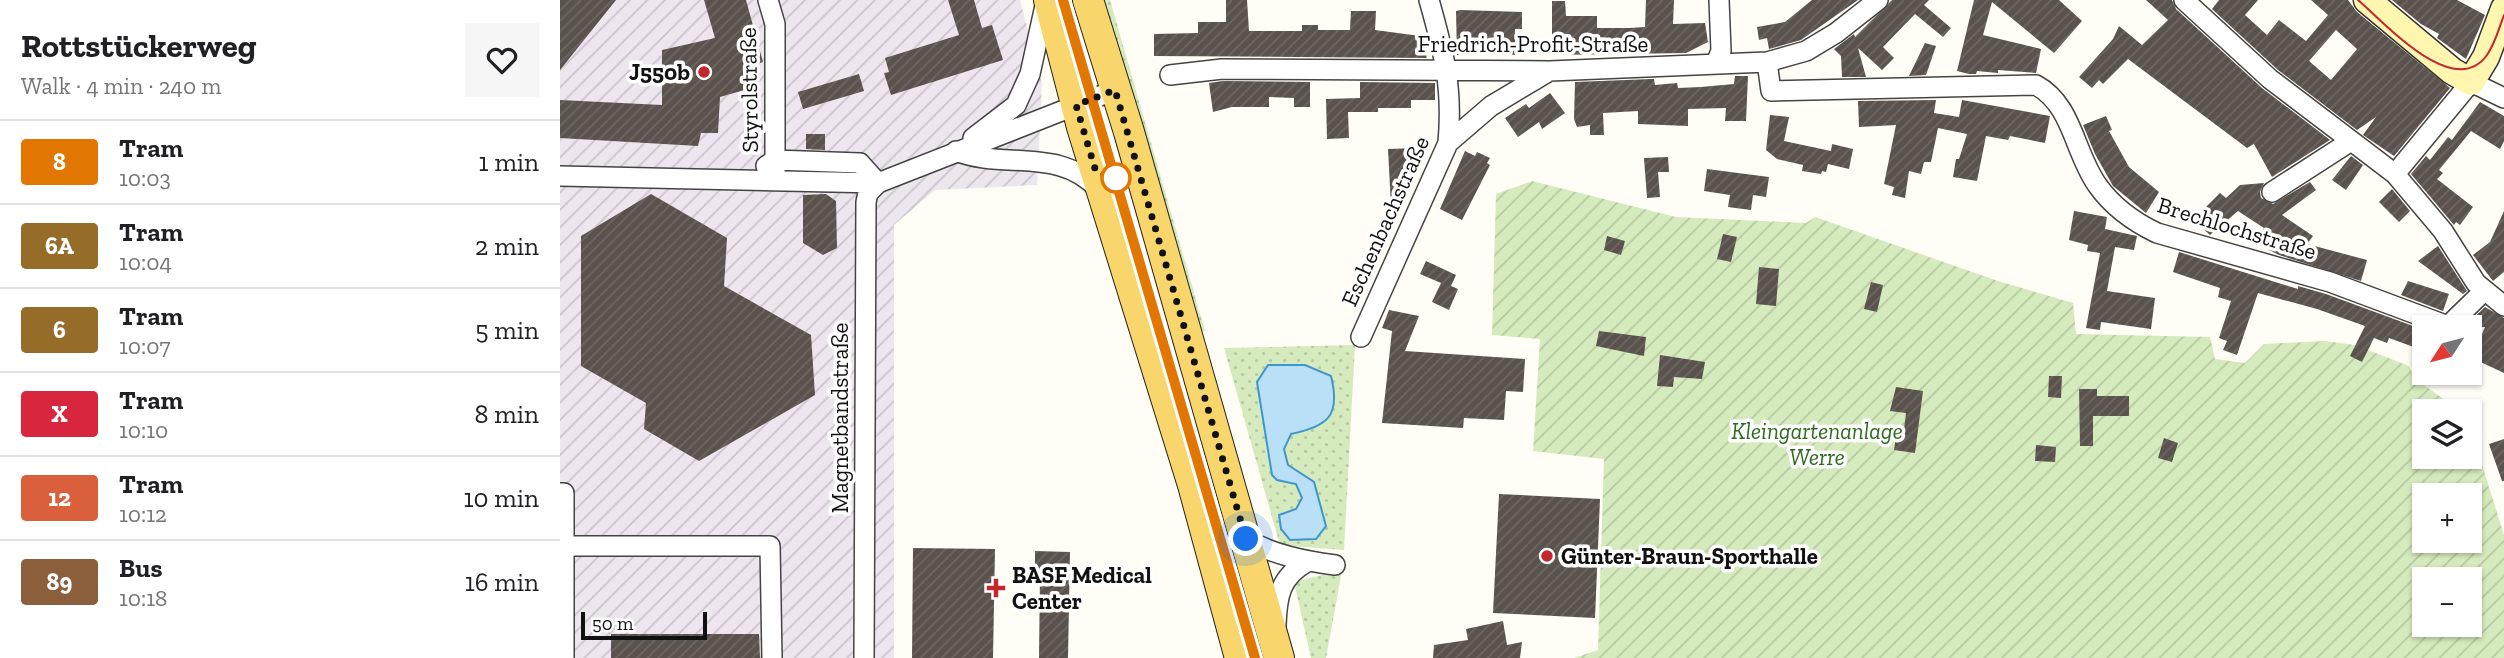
<!DOCTYPE html>
<html lang="en">
<head>
<meta charset="utf-8">
<style>
  body { margin:0; font-family:"Zilla Slab",serif; background:#f6f6f6; color:#202124; height:100vh; display:flex; flex-direction:column; font-size:26px; white-space:nowrap }
  * { box-sizing:border-box; margin:0 }
  p { font-size:23px; color:#757577 }
  .icon { flex:none; width:38px; height:38px; fill:none; stroke:currentColor; stroke-width:2; stroke-linecap:round; stroke-linejoin:round }
  .map { position:relative; flex:1; overflow:hidden }
  .details { display:flex; flex-direction:column; background:#fff; width:560px }
  .details>* { flex:none }
  .badge { padding:0 14px; border-radius:5px; font-size:24px; line-height:46px }
  .needle { width:46px; rotate:234deg }
  .controls { position:absolute; left:1852px; top:315px; display:grid; gap:14px }
  .controls a { display:grid; place-items:center; width:70px; height:70px; border-radius:0px; background:#fff; box-shadow:0 2px 5px #0004; font-size:35px }
  .scale { position:absolute; left:21px; bottom:18px; width:126px; box-sizing:border-box; padding-left:7px; border:4px solid #111; border-top:0; font-size:19px; line-height:24px; white-space:nowrap; color:#111; -webkit-text-stroke:5px #fff; paint-order:stroke }
  .you { position:absolute; width:35px; height:35px; margin:-18px; border:5px solid #fff; border-radius:50%; background:#1a73e8; box-shadow:0 0 0 10px #1a73e833 }
  .map>.badge { position:absolute; translate:-50% -50%; box-shadow:0 0 0 4px #fff }
  .round { display:grid; place-items:center; flex:none; width:74px; height:74px; border-radius:0px; background:#f6f6f6 }
  .headline { display:flex; align-items:center; justify-content:space-between; height:119px; padding:0 21px }
  h1 { font-size:33px; font-weight:700; line-height:52px }
  ul { padding:0; list-style:none }
  li { display:flex; align-items:center; gap:21px; height:84px; padding:0 21px; border-top:2px solid #e0e0e0 }
  li div { flex:1 }
  li b { display:block; font-size:26px }
  li em { font-style:normal }
  li .badge { min-width:77px; font-weight:700; text-align:center }
  main { display:flex; flex:1; min-height:0 }
  .map>svg:first-child { display:block }
  .industrial { fill:url(#industrial-furrows) }
  .grass { fill:url(#grass-dots) }
  .garden { fill:url(#garden-furrows); fill-rule:evenodd }
  .water { fill:#b9e0f7; stroke:#3f96cf; stroke-width:2 }
  .building { fill:url(#building-hatch); fill-rule:evenodd }
  .lines { fill:none; stroke-linecap:round; stroke-linejoin:round }
  .street-casing { stroke:#444; stroke-width:22 }
  .secondary-casing { stroke:#333; stroke-width:29 }
  .primary-casing { stroke:#222; stroke-width:32 }
  .street { stroke:#fff; stroke-width:19 }
  .secondary { stroke:#fff6b0; stroke-width:26 }
  .primary { stroke:#f9d66b; stroke-width:30 }
  .tram { stroke:#c4262e; stroke-width:2 }
  .line-casing { stroke:#fff; stroke-width:16 }
  .line { stroke:#e17600; stroke-width:10 }
  .walk { stroke:#111; stroke-width:7; stroke-dasharray:0 12.6 }
  .poi-dot { fill:#c4262e; stroke:#fff; stroke-width:2.5 }
  .stop-dot { fill:#fff; stroke:#e17600; stroke-width:3.5 }
  .labels { text-anchor:middle; dominant-baseline:central; stroke-width:7; stroke-linejoin:round; paint-order:stroke }
  .street-label { font-size:23px; fill:#111; stroke:#fff }
  .poi-label { font-size:23px; font-weight:bold; fill:#111; stroke:#fff; text-anchor:start }
  .park-label { font-size:23px; font-style:italic; fill:#2f6b1f; stroke:#fff }
</style>
</head>
<body>
<main>
<section class="details">
<div class="headline"><div><h1>Rottstückerweg</h1><p>Walk · 4 min · 240 m</p></div><a class="round"><svg class="icon" aria-label="heart" viewBox="0 0 24 24"><path d="M12 20l-8-8c-3-5 5-10 8-4 3-6 11-1 8 4z"/></svg></a></div>
<ul>
<li><span class="badge" style="background:#e17600;color:#fff">8</span><div><b>Tram</b><p>10:03</p></div><em>1 min</em></li>
<li><span class="badge" style="background:#966c29;color:#fff">6A</span><div><b>Tram</b><p>10:04</p></div><em>2 min</em></li>
<li><span class="badge" style="background:#966c29;color:#fff">6</span><div><b>Tram</b><p>10:07</p></div><em>5 min</em></li>
<li><span class="badge" style="background:#d7263d;color:#fff">X</span><div><b>Tram</b><p>10:10</p></div><em>8 min</em></li>
<li><span class="badge" style="background:#da603b;color:#fff">12</span><div><b>Tram</b><p>10:12</p></div><em>10 min</em></li>
<li><span class="badge" style="background:#8b5e3c;color:#fff">89</span><div><b>Bus</b><p>10:18</p></div><em>16 min</em></li>
</ul>
</section>
<div class="map">
<svg width="1944" height="658" viewBox="0 0 1944 658">
  <defs>
    <pattern id="industrial-furrows" width="10" height="10" patternUnits="userSpaceOnUse" patternTransform="scale(1.75)"><rect width="10" height="10" fill="#eee6ef"/><path d="M-1 1l2-2M0 10L10 0M9 11l2-2" fill="none" stroke="#cbc4cc"/></pattern>
    <pattern id="grass-dots" width="8" height="8" patternUnits="userSpaceOnUse" patternTransform="scale(1.75)"><rect width="8" height="8" fill="#d5ebbd"/><path d="M2 2h.1M6 6h.1" fill="none" stroke="#b6c8a1" stroke-width="1.8" stroke-linecap="round"/></pattern>
    <pattern id="garden-furrows" width="10" height="10" patternUnits="userSpaceOnUse" patternTransform="scale(1.75)"><rect width="10" height="10" fill="#d5ebbd"/><path d="M-1 1l2-2M0 10L10 0M9 11l2-2" fill="none" stroke="#b6c8a1"/></pattern>
    <pattern id="building-hatch" width="6" height="6" patternUnits="userSpaceOnUse" patternTransform="scale(1.75)"><rect width="6" height="6" fill="#5a524d"/><path d="M-1 1l2-2M0 6l6-6M5 7l2-2" fill="none" stroke="#6d6662"/></pattern>
  </defs>
  <rect width="100%" height="100%" fill="#fffdf5"/>
  <path class="industrial" d="M0 0H460L482 83 477 185 375 190 334 225V658H0Z"/>
  <path class="grass" d="M539 0H550L645 331 634 333Z
    M795 345 784 550 720 545 664 348Z
    M782 570 766 658H751L734 582Z"/>
  <path class="garden" d="M972 181 1116 217 1246 223 1255 217 1438 281 1513 303 1516 334 1650 337 1655 359 1685 363 1704 344 1764 341 1795 345 1849 366 1855 379 1901 411H1864V457H1909V423L1944 535V658H1014L1038 650 1044 459 973 451 980 339 932 335 936 194ZM1864 495H1909V541H1864ZM1864 579H1909V625H1864Z"/>
  <path class="water" d="M708 365H745L771 376C781 416 768 426 731 434L724 449 728 465 754 482 766 526 756 539 730 540 721 529 719 515 736 509 742 498 736 484 717 480 712 475 697 382Z"/>
  <path class="building" d="M0 0H56L0 70Z
    M144 0H186L203 62 191 66 195 87 160 97 158 133H141L138 146 0 138V100L102 105V50L155 38Z
    M388 0H414L422 28 432 25 443 60 331 95 324 73 329 72 325 58 399 35Z
    M666 0H687L689 31H742V25H758V30H790L791 11H816L815 30 860 36 867 58 594 56V34L638 33V22H666Z
    M1086 0H1114L1113 24 1145 23 1148 42 1126 53 992 55V1H1005L1006 16H1037V28H1069L1085 27Z
    M1252 0H1298L1241 40 1209 49 1207 38 1199 40 1197 27 1225 22Z
    M1332 0H1369L1364 5 1391 28 1383 37 1355 14 1323 47 1334 58 1322 70 1298 48 1306 77H1282L1281 56 1274 49 1294 34 1295 37Z
    M1414 0H1499L1522 21 1494 53 1432 2 1423 35 1481 49 1476 73 1438 70V73L1417 71 1416 74H1409L1397 71Z
    M1586 0H1612L1616 9 1702 88 1770 140 1712 177 1694 144 1687 148 1568 59 1543 84 1539 80 1532 88 1519 77 1553 39 1559 26 1582 45 1608 20Z
    M1659 0H1698L1685 15 1707 35 1719 20 1746 41 1768 15 1751 0H1788L1797 12 1890 88 1834 156 1803 135 1816 117 1797 130 1718 70 1652 9ZM1776 30 1797 49 1771 80 1749 61Z
    M1832 0H1897L1925 15 1906 59 1877 38 1879 34 1861 24Z
    M901 10 962 12V29H955V55H897L896 11Z
    M1365 43 1376 46 1366 75 1349 76Z
    M299 74 304 91 243 109 238 92Z
    M1175 76H1188L1186 121H1165L1166 108 1128 109V126L1078 124V111L1043 113 1044 135H1030V125L1017 127 1014 119 1015 82 1091 79H1094L1095 85 1117 83 1118 88 1141 87 1174 84Z
    M663 81 750 82V107H734V98L709 97V107H672L653 112 649 83Z
    M800 82 875 83V100H851V108H818V112H788L789 138 767 139 766 99 800 98Z
    M990 93 1005 113 982 129 979 122 958 137 945 118 966 104 969 108Z
    M1376 100 1374 113 1399 117 1402 100 1490 116 1485 143 1450 136 1448 140 1426 136 1417 181 1393 177 1396 159H1399L1407 134 1378 128 1371 162H1364L1361 174 1349 171 1345 198 1332 195 1334 187 1324 184 1336 125 1299 127 1298 101Z
    M1920 102 1944 116V141L1940 149 1911 131 1879 170 1883 173 1877 179 1913 207 1900 225 1896 222 1894 225 1851 174 1866 156 1870 160 1888 137 1892 140Z
    M1210 115 1229 117 1224 141 1271 151 1272 144 1293 149 1289 169 1268 164 1266 172 1262 171 1261 174 1242 171 1243 165 1217 159 1206 150Z
    M1546 116 1552 130 1549 131 1569 167 1599 192 1586 213 1553 186 1535 154 1523 125Z
    M246 134H265V150L246 149Z
    M857 148 853 160 842 173 840 206H831L828 149Z
    M905 151 915 156 917 152 930 158 927 163 930 165 902 220 880 209Z
    M1791 156 1803 165 1786 190 1772 180Z
    M1108 157 1109 172H1098L1100 197 1087 198 1084 158Z
    M1147 169 1209 177 1206 197 1193 195 1191 210 1168 207 1170 195 1144 191Z
    M1750 182 1756 190 1722 215 1753 236 1747 244 1807 260 1801 281 1719 255 1696 243 1704 228 1678 211 1650 235 1633 220 1660 193 1666 198 1680 185 1704 183 1700 192 1701 198 1713 204Z
    M1832 189 1850 211 1839 222 1819 202Z
    M91 194 167 238 164 286 251 335 255 395 139 461 84 429 86 403 21 366V236Z
    M266 194 276 201 277 248 263 255 243 243V195Z
    M1514 211 1547 217 1545 229 1577 236 1574 250 1555 247 1547 291 1595 298 1591 329 1541 322 1540 330 1526 328 1540 253 1527 251 1528 245 1509 240Z
    M1944 211V272L1933 281 1913 255 1930 242Z
    M1163 234 1177 237 1171 262 1157 259Z
    M1047 236 1065 241 1061 255 1044 250Z
    M1878 246 1907 291 1903 294 1858 261Z
    M1619 252 1738 289V286L1766 294 1864 330 1859 349 1829 338 1827 343 1814 338 1802 362 1790 356 1805 326 1757 309 1698 293 1677 355 1663 350 1667 341 1659 338 1671 301 1658 297 1660 288 1613 272Z
    M866 261 896 275 891 286 898 289 889 310 872 302 881 283 860 274Z
    M1199 267 1219 269 1216 306 1196 304Z
    M1848 281 1889 294 1883 311 1841 295Z
    M1311 282 1323 285 1317 312 1304 309Z
    M1925 307 1944 318V373L1912 358 1925 327H1904Z
    M829 310 859 316 845 351 965 359 963 392 946 391 944 420 904 418 903 428 822 423 832 331 822 328Z
    M1039 331 1086 337 1084 356 1036 346Z
    M1100 355 1145 362 1142 379 1114 377 1113 387 1097 386Z
    M1489 376H1502L1501 398 1488 397Z
    M1336 387 1363 391 1355 453 1334 450 1336 437 1343 438 1346 413 1330 411Z
    M1519 389H1537V396H1569V416H1533V446H1520Z
    M1604 438 1618 443 1612 462 1598 458Z
    M1944 439V481H1942L1929 444Z
    M1476 445 1496 447 1495 462 1475 461Z
    M939 494 1040 499 1035 618 933 613Z
    M353 548 435 549 433 658H352Z
    M475 551 510 552 508 658H479L480 573H475Z
    M943 621 947 645 962 642 960 658H873L874 645 908 640 906 629Z
    M51 634H199L200 658H51Z"/>
  <g class="lines">
    <g class="street-casing">
      <path id="street" d="M208 0 215 24V180
        M1624 0 1710 79 1835 174 1883 231 1916 283 1944 306
        M1207 62 1211 91 1476 85C1513 105 1514 153 1538 186 1553 207 1574 222 1597 233L1770 282 1888 326 1924 291
        M1156 63 1161 51 1159 0
        M610 75 662 69 990 71 1207 62 1246 51 1276 33 1318 0
        M413 138 456 105 470 74 486 1
        M888 143 931 106 986 73
        M396 151C443 170 500 146 539 190
        M206 166 215 160 300 163 318 183
        M1835 174 1911 82 1944 98
        M0 176 318 183 555 90
        M1712 192 1791 141
        M801 337 888 143C893 87 884 53 869 0
        M0 493H4V658
        M686 539C713 555 745 561 775 565
        M5 546H210L212 658
        M716 625C717 596 720 577 747 562
        M304 658 306 202 308 193 318 183"/>
    </g>
    <g class="secondary-casing">
      <path id="secondary" d="M1807 0 1892 71 1911 82 1926 57 1944 9"/>
    </g>
    <g class="primary-casing">
      <path id="primary" d="M489 0 522 127 633 485 680 658
        M528 0 569 132 719 658"/>
    </g>
    <use href="#street" class="street"/>
    <use href="#secondary" class="secondary"/>
    <use href="#primary" class="primary"/>
    <path class="tram" d="M503 0 695 658
      M1798 0C1825 23 1894 101 1927 55 1935 44 1939 28 1944 15"/>
  </g>
  <g class="lines">
    <g class="line-casing">
      <path id="line" d="M503 0 695 658"/>
    </g>
    <use href="#line" class="line"/>
    <path class="walk" d="M556 178 536 172 516 105 555 90 686 539"/>
  </g>
  <g class="poi-dot">
    <circle cx="144" cy="72" r="7"/>
    <circle cx="987" cy="556" r="7"/>
    <path d="M432.5 577.5h7v7h7v7h-7v7h-7v-7h-7v-7h7z"/>
  </g>
  <circle class="stop-dot" cx="556" cy="178" r="14"/>
  <g class="labels">
    <g class="street-label">
      <text x="973" y="44">Friedrich-Profit-Straße</text>
      <text transform="translate(189 90) rotate(-91)">Styrolstraße</text>
      <text transform="translate(825 221) rotate(-66)">Eschenbachstraße</text>
      <text transform="translate(1677 228) rotate(17)">Brechlochstraße</text>
      <text transform="translate(280 418) rotate(-90)">Magnetbandstraße</text>
    </g>
    <g class="poi-label">
      <text x="130" y="72" text-anchor="end">J550b</text>
      <text x="1001" y="556">Günter-Braun-Sporthalle</text>
      <text x="452" y="575">BASF Medical<tspan x="452" dy="26">Center</tspan></text>
    </g>
    <g class="park-label">
      <text x="1257" y="431">Kleingartenanlage<tspan x="1257" dy="26">Werre</tspan></text>
    </g>
  </g>
</svg>
<div class="controls">
<a><svg class="needle" viewBox="-14 -14 28 28"><path d="M0-13l5 13h-10z" fill="#e53935"/><path d="M0 13l5-13h-10z" fill="#757577"/></svg></a>
<a><svg class="icon" aria-label="layers" viewBox="0 0 24 24"><path d="M12 4l9 5-9 5-9-5zM3 14l9 5 9-5"/></svg></a>
<a>+</a>
<a>−</a>
</div>
<div class="scale">50 m</div>
<div class="you" style="left:686px;top:539px"></div>
</div>
</main>
</body>
</html>
